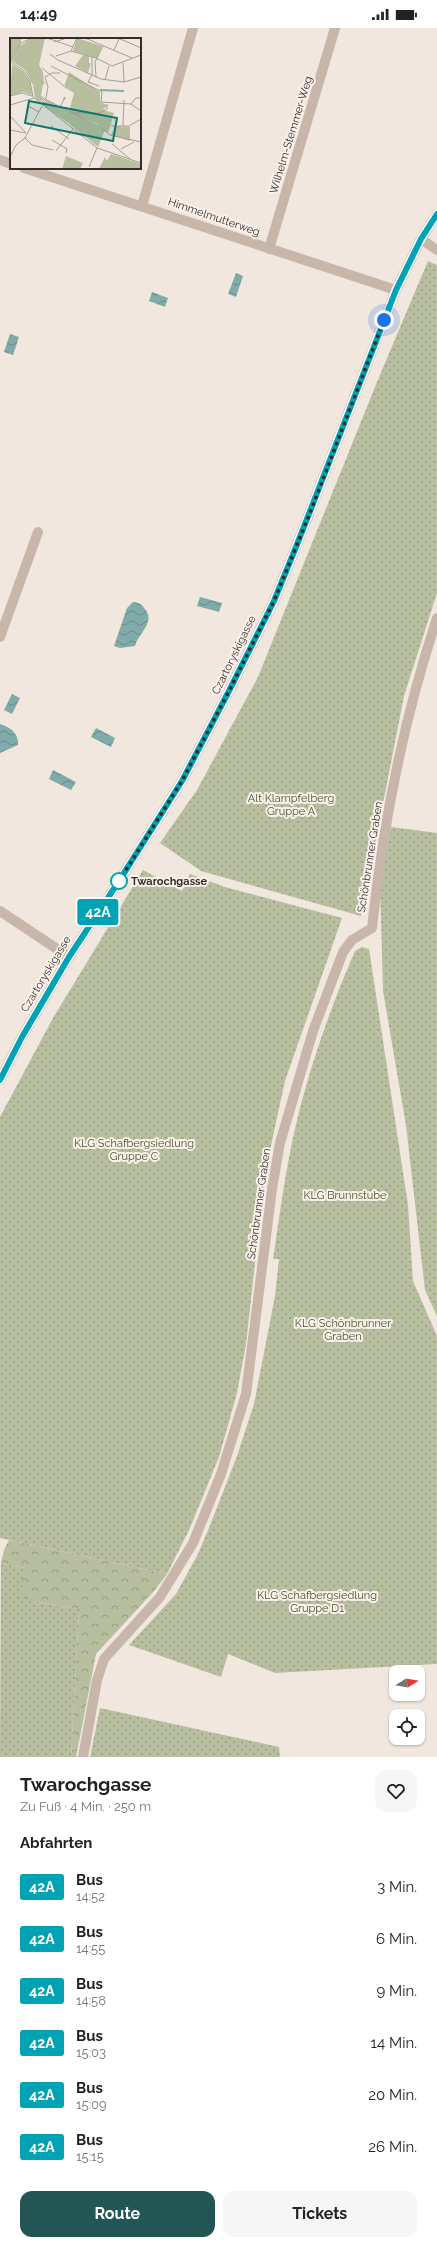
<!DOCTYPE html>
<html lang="de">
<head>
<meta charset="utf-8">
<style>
  body { margin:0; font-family:Raleway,sans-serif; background:#f6f6f6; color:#222; height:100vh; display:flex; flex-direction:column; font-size:15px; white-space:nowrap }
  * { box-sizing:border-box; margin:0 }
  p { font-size:13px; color:#767676 }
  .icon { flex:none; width:22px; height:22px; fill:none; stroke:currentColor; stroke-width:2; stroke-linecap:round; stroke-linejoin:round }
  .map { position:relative; height:1729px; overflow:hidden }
  .details { display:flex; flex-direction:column; background:#fff; flex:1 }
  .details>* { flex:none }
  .badge { padding:0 8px; border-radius:3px; font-size:14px; line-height:26px }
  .needle { width:26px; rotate:79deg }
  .controls { position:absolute; left:389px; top:1637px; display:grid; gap:8px }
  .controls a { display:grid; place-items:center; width:36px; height:36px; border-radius:8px; background:#fff; box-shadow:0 1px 3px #0004; font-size:20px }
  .you { position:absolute; width:20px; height:20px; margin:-10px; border:3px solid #fff; border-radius:50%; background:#1a73e8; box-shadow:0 0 0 6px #1a73e833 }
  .map>.badge { position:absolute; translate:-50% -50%; box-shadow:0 0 0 2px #fff }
  h2 { padding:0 20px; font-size:15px; line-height:36px }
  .round { display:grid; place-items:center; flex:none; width:42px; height:42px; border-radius:12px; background:#f6f6f6 }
  .head { display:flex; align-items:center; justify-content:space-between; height:68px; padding:0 20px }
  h1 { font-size:19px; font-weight:700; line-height:30px }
  .button { display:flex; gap:8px; margin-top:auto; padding:8px 20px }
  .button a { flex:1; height:46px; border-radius:12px; background:#225554; color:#fff; font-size:16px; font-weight:700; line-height:46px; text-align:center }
  .button a+a { background:#f6f6f6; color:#222 }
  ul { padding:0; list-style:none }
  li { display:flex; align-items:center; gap:12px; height:52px; padding:0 20px }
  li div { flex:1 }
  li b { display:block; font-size:15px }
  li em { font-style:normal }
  li .badge { min-width:44px; font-weight:700; text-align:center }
  .status { display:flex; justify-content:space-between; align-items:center; height:28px; padding:0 20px; background:#fff; direction:ltr }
  .status svg { height:11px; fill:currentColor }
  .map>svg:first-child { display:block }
  .green { fill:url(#green-dots) }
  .forest { fill:url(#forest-crowns) }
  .water { fill:url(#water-waves) }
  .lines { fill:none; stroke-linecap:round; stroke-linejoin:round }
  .street { stroke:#c8b6ab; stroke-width:10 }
  .line-casing { stroke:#fff; stroke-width:9 }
  .line { stroke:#00a3b4; stroke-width:6 }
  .walk { stroke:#362d29; stroke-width:4; stroke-dasharray:0 7.2 }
  .stop-dot { fill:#fff; stroke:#00a3b4; stroke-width:2 }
  .labels { text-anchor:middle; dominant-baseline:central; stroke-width:4; stroke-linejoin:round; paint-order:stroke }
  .street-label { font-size:11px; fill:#362d29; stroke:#f9f1ea }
  .park-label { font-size:11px; fill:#49532f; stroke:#f9f1ea }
  .stop-label { font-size:11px; font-weight:bold; fill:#362d29; stroke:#f9f1ea; text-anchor:start }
  .inset-river { fill:none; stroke:#7facaa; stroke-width:2 }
  .inset-road { fill:none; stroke:#a69d96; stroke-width:1 }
  .view { fill:#0f766e; fill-opacity:0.15; stroke:#0f766e; stroke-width:2 }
  .inset-edge { fill:none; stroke:#362d29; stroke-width:2 }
</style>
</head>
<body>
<div class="status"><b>14:49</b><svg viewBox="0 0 49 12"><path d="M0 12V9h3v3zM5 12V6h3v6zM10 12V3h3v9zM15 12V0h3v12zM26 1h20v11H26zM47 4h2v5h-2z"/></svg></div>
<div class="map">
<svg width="437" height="1729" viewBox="0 0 437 1729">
  <defs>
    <pattern id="green-dots" width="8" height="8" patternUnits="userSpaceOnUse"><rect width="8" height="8" fill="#b7bf9f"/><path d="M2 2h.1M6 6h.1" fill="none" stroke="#969c82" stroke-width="1.8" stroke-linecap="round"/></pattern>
    <pattern id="forest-crowns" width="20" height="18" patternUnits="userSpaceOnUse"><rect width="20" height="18" fill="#b7bf9f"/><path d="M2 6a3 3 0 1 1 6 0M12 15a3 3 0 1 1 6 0" fill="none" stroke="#969c82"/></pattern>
    <pattern id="water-waves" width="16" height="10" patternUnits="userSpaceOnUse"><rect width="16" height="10" fill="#7facaa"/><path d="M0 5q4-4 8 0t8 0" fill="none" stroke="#698c8a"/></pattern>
  </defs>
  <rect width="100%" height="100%" fill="#f1e7de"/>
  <path class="green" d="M428 233 437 237V565L404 668 361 888 201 843 160 815 197 762 258 649 377 354Z
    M391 799 437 805V1288L425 1262 406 1097 383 963 380 853Z
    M143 842 182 863 190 846 225 859 342 890 285 1053 265 1145 246 1316 237 1365 219 1429 190 1500 167 1546 0 1510V1089L53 990Z
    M362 919 369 921 408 1177 413 1253 437 1308V1636L275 1645 228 1626 221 1649 129 1617 176 1566 198 1526 211 1495 237 1428 254 1376 275 1268 279 1231H273C278 1199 282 1167 288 1135 301 1063 326 990 355 923Z
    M1 1535 24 1540 32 1573 79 1581 71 1729H0Z
    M100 1680 279 1719 280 1729H90Z"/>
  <path class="forest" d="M9 1512 167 1546 155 1562 96 1626 76 1729H71L79 1581 32 1573 21 1568 24 1540 1 1535 4 1522Z"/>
  <path class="water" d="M236 245 243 248 236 269 228 266Z
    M152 264 168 270 165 279 149 273Z
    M10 306 19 309 13 327 4 324Z
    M200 569 222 575 219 584 197 578Z
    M133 574C137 574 142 576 144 580 157 594 138 605 135 618L120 620 114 618 127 580Z
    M12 666 20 670 12 686 4 682Z
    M0 696C10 699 19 705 18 717L0 725Z
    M96 700 115 710 111 719 91 709Z
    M53 742 76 754 71 762 49 751Z"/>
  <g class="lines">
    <path class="street" d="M0 132 11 136
      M24 140 396 262
      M142 178 193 0
      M421 211 437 222
      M269 221 335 0
      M0 609 38 504
      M0 883 69 929
      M0 1052 22 1009 69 929 119 853 182 753 229 663 274 573 298 514 396 262 421 211 437 186
      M83 1729 97 1652 104 1631 160 1569 193 1515 221 1446 246 1366 272 1161 280 1115 313 1003 343 924 352 912 372 900C383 795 404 690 437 590"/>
  </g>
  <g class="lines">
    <g class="line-casing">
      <path id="line" d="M0 1052 22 1009 69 929 119 853 182 753 229 663 274 573 298 514 396 262 421 211 437 186"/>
    </g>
    <use href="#line" class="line"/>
    <path class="walk" d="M119 853 182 753 229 663 274 573 312 480 384 292"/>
  </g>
  <circle class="stop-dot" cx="119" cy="853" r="8"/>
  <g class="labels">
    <g class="street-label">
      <text transform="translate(291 107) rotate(-73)">Wilhelm-Stemmer-Weg</text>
      <text transform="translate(214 189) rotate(19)">Himmelmutterweg</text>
      <text transform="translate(234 627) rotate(-64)">Czartoryskigasse</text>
      <text transform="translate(370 829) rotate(-81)">Schönbrunner Graben</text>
      <text transform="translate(46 946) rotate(-59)">Czartoryskigasse</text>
      <text transform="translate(259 1176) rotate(-82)">Schönbrunner Graben</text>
    </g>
    <g class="park-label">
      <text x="291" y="770">Alt Klampfelberg<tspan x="291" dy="13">Gruppe A</tspan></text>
      <text x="134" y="1115">KLG Schafbergsiedlung<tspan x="134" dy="13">Gruppe C</tspan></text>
      <text x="345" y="1167">KLG Brunnstube</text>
      <text x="343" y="1295">KLG Schönbrunner<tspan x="343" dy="13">Graben</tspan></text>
      <text x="317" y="1567">KLG Schafbergsiedlung<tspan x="317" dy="13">Gruppe D1</tspan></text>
    </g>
    <g class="stop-label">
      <text x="131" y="853">Twarochgasse</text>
    </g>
  </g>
  <g transform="translate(10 10)">
    <rect width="131" height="131" fill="#f1e7de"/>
    <path d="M0 0H11V5L1 22ZM22 0H35L29 27 33 34 34 44 30 47H23L15 32 2 23 10 8ZM67 0 92 8 87 20 63 13ZM73 17 79 18V25H81L78 35 65 28ZM2 26 13 33 20 44 22 57 13 54 0 58ZM59 34 90 54V64L97 67 93 72 104 75 98 95 87 86 59 74 64 55 54 49ZM34 44 36 45 33 46 31 58 35 60 30 64 25 60 23 48ZM36 62 95 92 88 109 59 86V84L58 85 31 66ZM105 88 120 89V103L101 97ZM101 116 131 126V131H89L95 119 97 123ZM56 118 73 125 70 131H52Z" fill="#b7bf9f"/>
    <path class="inset-river" d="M90 52 114 53"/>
    <path class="inset-road" d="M37 0 63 9M75 0 122 20M108 0 131 10M44 4 57 0M104 12 109 1M61 13 86 20 102 28 131 17M61 13 67 0M40 16 48 22 91 41 114 44 131 39M46 18 61 13M82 18V37L78 44 89 48M0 23 14 33 20 43 23 59M1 23 11 5 22 0M113 25 114 44M41 28 92 54 91 64 121 66 131 73M32 30 54 48M86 39 85 24 93 8M95 42 99 28M0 58 12 55 22 58M23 59 87 110 131 125M35 61 90 89 100 97 131 104M30 66 36 60 38 49 35 39 42 35H50M121 66 126 60H131M0 67 24 60M18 68 29 74M50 69 55 60 54 59V62M64 75H90L97 71V66M0 78 16 95 0 92M41 88 59 101M101 88H119L131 81M113 88 114 62M15 100 22 107 43 112M42 102 57 111 56 115M102 106 120 121M111 111 124 104M46 113 63 91M0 119 6 107 15 100 32 68M79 129 87 110"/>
    <path class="view" d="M19 63 107 80 103 103 15 85Z"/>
    <rect width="131" height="131" class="inset-edge"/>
  </g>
</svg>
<div class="controls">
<a><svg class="needle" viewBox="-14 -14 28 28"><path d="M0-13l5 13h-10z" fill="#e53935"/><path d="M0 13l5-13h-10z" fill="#767676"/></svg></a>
<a><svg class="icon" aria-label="locate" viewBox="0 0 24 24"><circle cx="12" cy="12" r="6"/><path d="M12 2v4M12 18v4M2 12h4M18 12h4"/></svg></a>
</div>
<div class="you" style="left:384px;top:292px"></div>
<b class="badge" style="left:98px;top:884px;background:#00a3b4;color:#fff">42A</b>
</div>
<section class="details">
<div class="head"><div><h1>Twarochgasse</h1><p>Zu Fuß · 4 Min. · 250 m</p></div><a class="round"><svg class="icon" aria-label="heart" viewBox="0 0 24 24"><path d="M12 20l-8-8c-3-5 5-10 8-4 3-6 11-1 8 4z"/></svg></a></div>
<h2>Abfahrten</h2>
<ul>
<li><span class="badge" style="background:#00a3b4;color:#fff">42A</span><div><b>Bus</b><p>14:52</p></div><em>3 Min.</em></li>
<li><span class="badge" style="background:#00a3b4;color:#fff">42A</span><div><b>Bus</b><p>14:55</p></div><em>6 Min.</em></li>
<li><span class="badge" style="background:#00a3b4;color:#fff">42A</span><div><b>Bus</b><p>14:58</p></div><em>9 Min.</em></li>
<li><span class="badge" style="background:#00a3b4;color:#fff">42A</span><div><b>Bus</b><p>15:03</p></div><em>14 Min.</em></li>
<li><span class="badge" style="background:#00a3b4;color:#fff">42A</span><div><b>Bus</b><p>15:09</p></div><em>20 Min.</em></li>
<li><span class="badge" style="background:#00a3b4;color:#fff">42A</span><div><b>Bus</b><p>15:15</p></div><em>26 Min.</em></li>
</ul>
<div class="button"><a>Route</a><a>Tickets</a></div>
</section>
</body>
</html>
